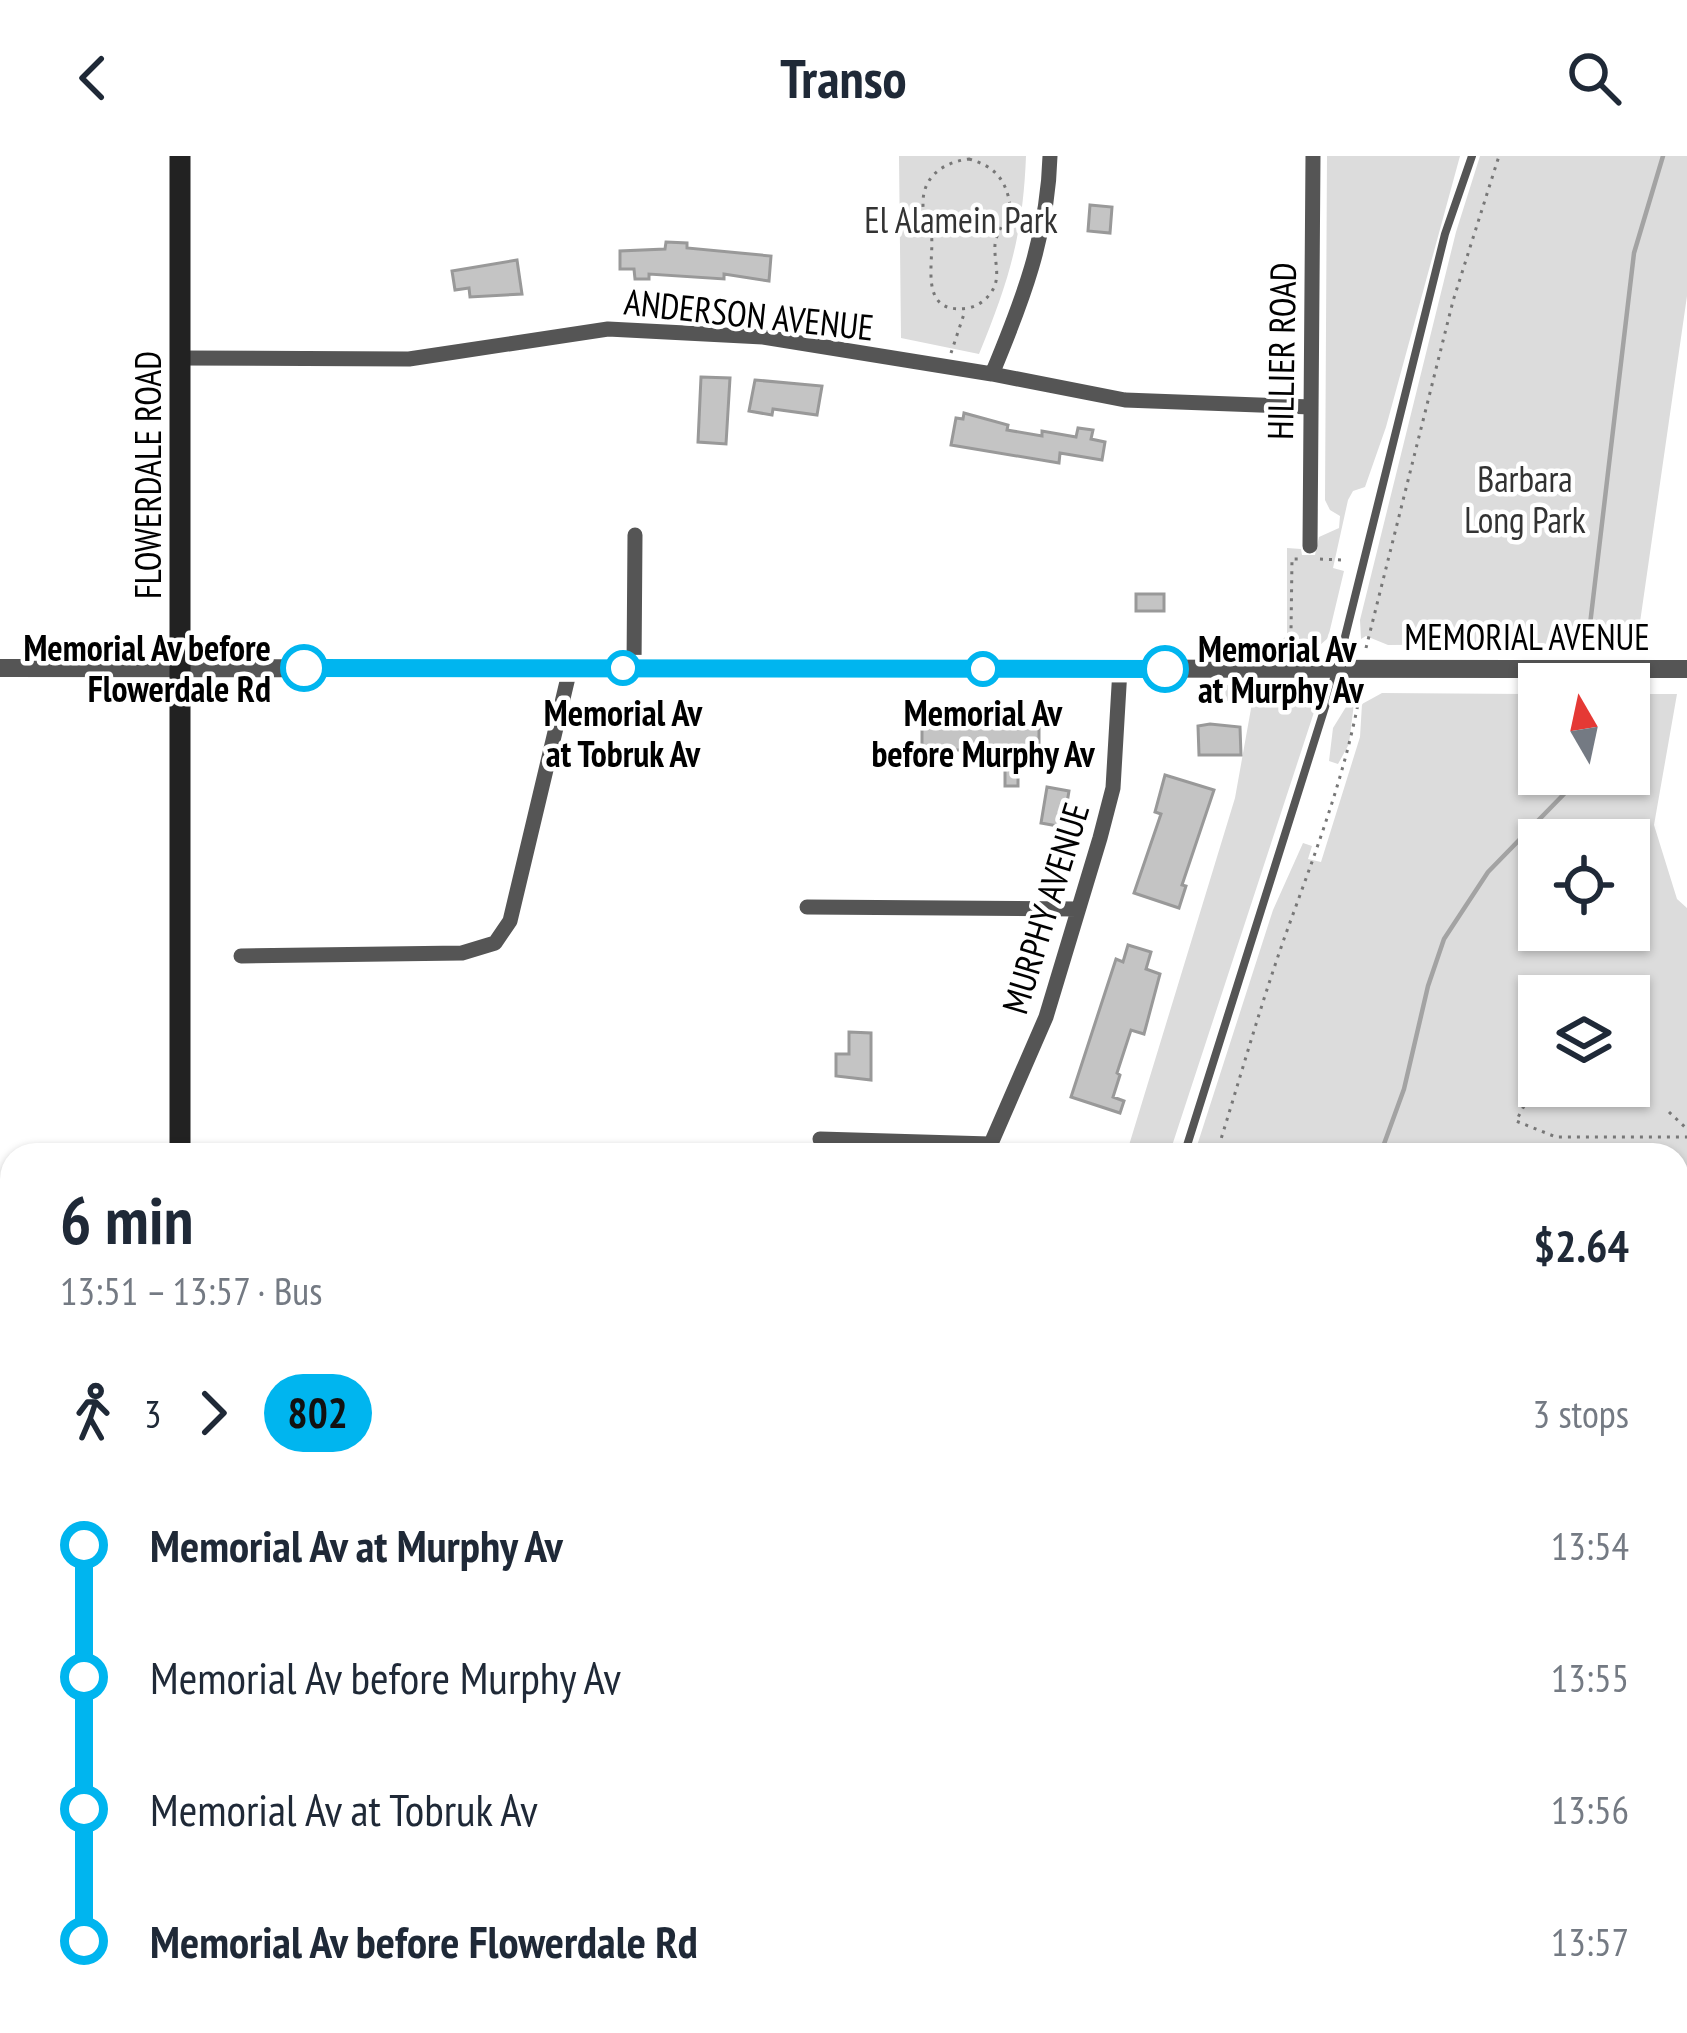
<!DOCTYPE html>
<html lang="en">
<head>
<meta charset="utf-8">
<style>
  body { margin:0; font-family:"PT Sans Narrow",sans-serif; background:#f2f2f3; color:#1f2937; height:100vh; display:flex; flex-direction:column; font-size:45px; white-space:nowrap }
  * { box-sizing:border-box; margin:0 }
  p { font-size:39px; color:#747a83 }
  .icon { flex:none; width:66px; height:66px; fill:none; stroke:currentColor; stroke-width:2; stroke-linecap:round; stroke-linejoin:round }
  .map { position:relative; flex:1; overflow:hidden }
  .drawer { position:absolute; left:0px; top:987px; width:1689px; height:891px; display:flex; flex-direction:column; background:#fff; border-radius:36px 36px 0 0; box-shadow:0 3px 9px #0004 }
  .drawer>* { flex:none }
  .badge { padding:0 24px; border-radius:39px; font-size:42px; line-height:78px }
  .needle { width:78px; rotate:351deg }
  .fabs { position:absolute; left:1518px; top:507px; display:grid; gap:24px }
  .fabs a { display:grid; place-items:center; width:132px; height:132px; border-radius:0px; background:#fff; box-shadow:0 3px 9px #0004; font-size:60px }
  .map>.badge { position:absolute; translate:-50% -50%; box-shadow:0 0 0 6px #fff }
  .legs { display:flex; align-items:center; gap:18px; height:132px; padding:0 60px; font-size:39px }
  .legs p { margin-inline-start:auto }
  .head { display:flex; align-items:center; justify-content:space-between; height:204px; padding:0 60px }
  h1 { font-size:66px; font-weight:700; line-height:90px }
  ul { padding:0 60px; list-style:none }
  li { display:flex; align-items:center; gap:42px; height:132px; font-size:45px }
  li i { display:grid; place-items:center; width:18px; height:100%; margin:0 15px; background:currentColor }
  li i::after { content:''; width:30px; height:30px; margin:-15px; border:9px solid; border-radius:50%; background:#fff }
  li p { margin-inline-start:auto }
  li:first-child i { background:linear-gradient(#0000 50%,currentColor 0) }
  li:last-child i { background:linear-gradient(currentColor 50%,#0000 0) }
  header { display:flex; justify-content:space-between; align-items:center; height:156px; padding:0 60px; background:#fff; font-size:54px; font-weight:700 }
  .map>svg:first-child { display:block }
  .green { fill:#dcdcdc; fill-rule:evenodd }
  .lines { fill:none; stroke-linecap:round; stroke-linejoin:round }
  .stream { stroke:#a3a3a3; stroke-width:4.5 }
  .building { fill:#c4c4c4; stroke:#999; stroke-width:3 }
  .path { stroke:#777; stroke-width:3; stroke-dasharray:3 6; stroke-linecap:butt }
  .service { stroke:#555; stroke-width:8 }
  .minor { stroke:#555; stroke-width:15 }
  .tertiary { stroke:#555; stroke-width:18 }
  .secondary { stroke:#222; stroke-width:21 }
  .primary { stroke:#000; stroke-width:24 }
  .line-1-casing { stroke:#fff; stroke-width:27 }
  .line-1 { stroke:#00b5ef; stroke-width:18 }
  .stop-1-dot { fill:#fff; stroke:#00b5ef; stroke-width:6 }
  .labels { text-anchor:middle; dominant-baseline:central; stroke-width:9; stroke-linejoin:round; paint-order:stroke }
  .park-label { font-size:36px; fill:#333; stroke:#fff }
  .street-label { font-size:36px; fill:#000; stroke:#fff }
  .stop-label { font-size:36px; font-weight:bold; fill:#000; stroke:#fff }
</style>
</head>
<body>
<header><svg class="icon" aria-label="back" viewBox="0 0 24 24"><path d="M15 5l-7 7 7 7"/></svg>Transo<svg class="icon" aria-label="search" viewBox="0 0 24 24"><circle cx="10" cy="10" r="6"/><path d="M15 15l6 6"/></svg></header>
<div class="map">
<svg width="1687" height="1877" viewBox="0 0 1687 1877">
  <rect width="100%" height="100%" fill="#fff"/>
  <path class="green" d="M899 0H1026C1023 79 1009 125 979 198L901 182Z
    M1327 0H1460L1386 271 1365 331 1353 335 1348 344 1333 412 1344 415 1328 482 1311 497H1277V489L1287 479V392L1301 393 1302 399H1315L1319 381 1339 372 1340 360 1330 354 1325 344Z
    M1480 0H1687V140L1637 487 1388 489 1366 480 1361 483 1360 464 1456 76Z
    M1225 529 1301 530 1300 541 1226 545Z
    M1382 537 1539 538V618H1629V538H1677L1654 669 1677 743 1687 752V1781H1677V999H1194L1273 754 1303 687 1312 690 1308 703 1321 706 1360 581 1362 548ZM1539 684H1629V774H1539ZM1539 840H1629V930H1539Z
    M1318 544 1169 999H1126L1235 642 1252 547Z
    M1349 546 1354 547 1349 588 1338 608 1329 605 1333 572Z"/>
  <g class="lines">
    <path class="stream" d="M1587 494 1634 97 1663 0
      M1380 999 1404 933 1428 830 1444 783 1488 716 1565 637 1575 618"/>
  </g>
  <path class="building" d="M1090 49 1112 51 1110 77 1088 75Z
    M666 86 687 87V92L771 100 769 125 724 118V123L649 118V123H635L634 113H620V95L665 93Z
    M517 104 522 138 470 141 469 132 455 134 452 115Z
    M701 221 730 222 726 288 698 286Z
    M755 224 822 230 817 259 773 253 772 259 749 255Z
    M964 257 1008 269 1007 274 1042 280V275L1076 281 1078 272 1093 274 1091 283 1105 286 1102 304 1060 297 1059 307 951 289 956 262 963 263Z
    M1136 438H1164V455H1136Z
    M922 560H936L935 565 1039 567V603L1018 604V630H1005V600H966V594H922Z
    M1210 568 1240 571 1241 599H1199L1198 570Z
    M1165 619 1214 634 1182 729 1186 730 1179 752 1134 737 1161 658 1155 656Z
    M1047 631 1069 635 1063 671 1041 667Z
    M1128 789 1151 796 1146 813 1160 818 1144 878 1131 874 1117 917 1120 919 1113 941 1124 945 1120 957 1071 941 1116 803 1123 806Z
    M849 876 871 877V924L836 920V898H849Z"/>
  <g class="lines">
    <path class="path" d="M969 3C994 10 1006 23 1010 49 1008 62 1000 70 996 83 992 98 1000 114 995 129 991 140 980 150 968 152 915 160 936 102 931 76 929 67 923 59 923 49 922 20 944 6 969 3Z
      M951 197 965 155
      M1320 403 1341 404
      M1288 490 1291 476 1292 403H1299
      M1366 492 1453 145 1499 0
      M1524 950 1516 965 1556 981H1687
      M1669 956 1687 973
      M1216 999C1241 920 1263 839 1292 761 1320 684 1347 612 1361 532
      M1677 1379 1687 1378
      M1677 1799 1687 1798
      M27 1873 79 1877"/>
    <path class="service" d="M1184 999 1337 513 1445 78 1472 0
      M0 1834 12 1835"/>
    <path class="minor" d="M180 202 409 203 608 173 763 181 992 218 1125 244 1311 251
      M992 218C1022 146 1048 79 1050 0
      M1310 390 1313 0
      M634 512 635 379
      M807 751 1078 753
      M241 800 462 797 495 787 510 765 570 513
      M820 983 990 988
      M986 999 1046 861 1100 682 1113 632 1120 513
      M0 1123H12"/>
    <path class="tertiary" d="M0 512 1687 513
      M1382 1866V1877"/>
    <path class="secondary" d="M180 0V999
      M467 1866V1877"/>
    <path class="primary" d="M0 1815H12
      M1677 1848H1687
      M0 1859H12
      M131 1866 261 1877
      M929 1877 1063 1866"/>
  </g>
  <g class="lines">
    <g class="line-1-casing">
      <path id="line-1" d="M304 512 1165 513"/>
    </g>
    <use href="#line-1" class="line-1"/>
  </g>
  <g class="stop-1-dot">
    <circle cx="304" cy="512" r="21"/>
    <circle cx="623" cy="512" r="15"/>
    <circle cx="983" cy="513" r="15"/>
    <circle cx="1165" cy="513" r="21"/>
  </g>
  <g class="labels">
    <g class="park-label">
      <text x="961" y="63">El Alamein Park</text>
      <text x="1525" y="322">Barbara<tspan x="1525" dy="41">Long Park</tspan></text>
    </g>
    <g class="street-label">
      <text transform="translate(749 158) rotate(6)">ANDERSON AVENUE</text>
      <text transform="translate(1281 195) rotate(-89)">HILLIER ROAD</text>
      <text transform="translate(147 319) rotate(-90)">FLOWERDALE ROAD</text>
      <text x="1527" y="480">MEMORIAL AVENUE</text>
      <text transform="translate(1045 752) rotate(-73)">MURPHY AVENUE</text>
    </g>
    <g class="stop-label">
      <text x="271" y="491" text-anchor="end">Memorial Av before<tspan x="271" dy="41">Flowerdale Rd</tspan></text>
      <text x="1198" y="492" text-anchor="start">Memorial Av<tspan x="1198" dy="41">at Murphy Av</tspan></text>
      <text x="623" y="556">Memorial Av<tspan x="623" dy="41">at Tobruk Av</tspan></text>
      <text x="983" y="556">Memorial Av<tspan x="983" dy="41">before Murphy Av</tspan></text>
    </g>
  </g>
</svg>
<div class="fabs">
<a><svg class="needle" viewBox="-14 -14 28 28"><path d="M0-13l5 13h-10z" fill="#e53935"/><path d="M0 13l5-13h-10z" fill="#747a83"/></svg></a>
<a><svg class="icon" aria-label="locate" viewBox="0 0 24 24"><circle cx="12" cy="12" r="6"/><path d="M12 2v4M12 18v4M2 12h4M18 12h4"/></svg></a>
<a><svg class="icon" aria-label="layers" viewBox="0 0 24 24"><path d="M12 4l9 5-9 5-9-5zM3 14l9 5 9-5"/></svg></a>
</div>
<section class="drawer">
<div class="head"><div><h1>6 min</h1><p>13:51 – 13:57 · Bus</p></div><b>$2.64</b></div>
<div class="legs"><svg class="icon" aria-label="walk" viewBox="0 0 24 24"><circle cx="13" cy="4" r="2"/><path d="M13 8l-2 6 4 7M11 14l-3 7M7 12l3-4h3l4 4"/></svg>3<svg class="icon" aria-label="forward" viewBox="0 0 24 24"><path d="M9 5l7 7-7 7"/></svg><b class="badge" style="background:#00b5ef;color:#111">802</b><p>3 stops</p></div>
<ul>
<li><i style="color:#00b5ef"></i><b>Memorial Av at Murphy Av</b><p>13:54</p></li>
<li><i style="color:#00b5ef"></i><span>Memorial Av before Murphy Av</span><p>13:55</p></li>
<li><i style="color:#00b5ef"></i><span>Memorial Av at Tobruk Av</span><p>13:56</p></li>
<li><i style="color:#00b5ef"></i><b>Memorial Av before Flowerdale Rd</b><p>13:57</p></li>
</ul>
</section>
</div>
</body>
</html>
